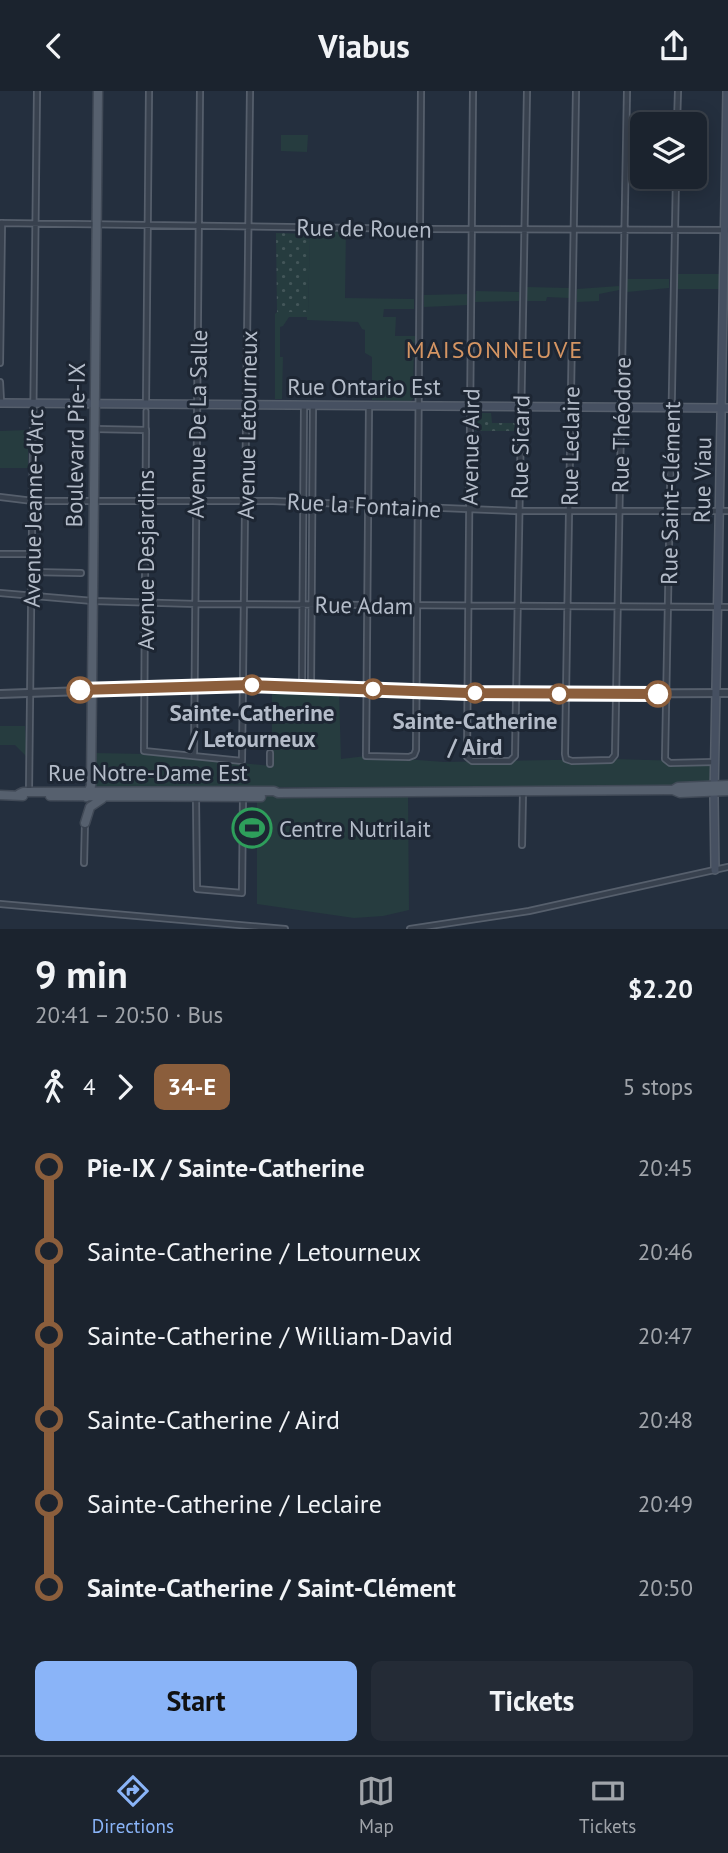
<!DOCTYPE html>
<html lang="en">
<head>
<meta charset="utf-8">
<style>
  body { margin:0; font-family:"PT Sans",sans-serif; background:#242b36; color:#f1f3f6; height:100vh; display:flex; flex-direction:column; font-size:26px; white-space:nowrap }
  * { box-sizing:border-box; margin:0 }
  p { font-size:23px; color:#a0a4aa }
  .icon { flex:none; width:38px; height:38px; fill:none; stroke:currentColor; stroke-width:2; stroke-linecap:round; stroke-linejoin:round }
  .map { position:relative; height:838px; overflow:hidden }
  .sheet { display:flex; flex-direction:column; background:#1b232e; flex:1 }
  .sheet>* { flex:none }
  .badge { padding:0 14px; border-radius:10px; font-size:24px; line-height:46px }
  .fabs { position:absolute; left:630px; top:21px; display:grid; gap:14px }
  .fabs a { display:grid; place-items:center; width:77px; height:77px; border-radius:10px; background:#1b232e; box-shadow:0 4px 18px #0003,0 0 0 2px #39404a; font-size:35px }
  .map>.badge { position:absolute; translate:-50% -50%; box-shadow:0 0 0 4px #fff }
  .legs { display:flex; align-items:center; gap:10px; height:77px; padding:0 35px; font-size:23px }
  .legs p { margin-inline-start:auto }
  .headline { display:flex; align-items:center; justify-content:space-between; height:119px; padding:0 35px }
  h1 { font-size:38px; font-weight:700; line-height:52px }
  .primary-button { display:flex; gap:14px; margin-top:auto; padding:14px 35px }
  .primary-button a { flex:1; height:80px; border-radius:10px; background:#8ab4f8; color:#111; font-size:28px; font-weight:700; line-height:80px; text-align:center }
  .primary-button a+a { background:#242b36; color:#f1f3f6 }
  ul { padding:0 35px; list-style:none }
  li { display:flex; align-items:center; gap:24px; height:84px; font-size:26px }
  li i { display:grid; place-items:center; width:10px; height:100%; margin:0 9px; background:currentColor }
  li i::after { content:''; width:18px; height:18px; margin:-9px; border:5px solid; border-radius:50%; background:#1b232e }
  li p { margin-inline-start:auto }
  li:first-child i { background:linear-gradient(#0000 50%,currentColor 0) }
  li:last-child i { background:linear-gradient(currentColor 50%,#0000 0) }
  header { display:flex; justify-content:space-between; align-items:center; height:91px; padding:0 35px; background:#1b232e; font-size:32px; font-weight:700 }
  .dock { display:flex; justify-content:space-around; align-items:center; height:98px; border-top:2px solid #39404a; background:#1b232e; font-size:19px; color:#a0a4aa }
  .dock a { display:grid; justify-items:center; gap:4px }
  .dock .selected { color:#8ab4f8 }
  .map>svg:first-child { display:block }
  .park { fill:#263c3f }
  .garden { fill:url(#garden-dots) }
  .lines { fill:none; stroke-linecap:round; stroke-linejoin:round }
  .pedestrian-casing { stroke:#565f6c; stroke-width:7 }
  .minor-casing { stroke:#565f6c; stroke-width:8 }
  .tertiary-casing { stroke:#565f6c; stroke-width:10 }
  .secondary-casing { stroke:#565f6c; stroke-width:10 }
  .primary-casing { stroke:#414a57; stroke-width:11 }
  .pedestrian { stroke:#38414e; stroke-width:3.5 }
  .minor { stroke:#38414e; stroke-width:4.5 }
  .tertiary { stroke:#38414e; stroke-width:6 }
  .secondary { stroke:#465061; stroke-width:7 }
  .primary { stroke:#56606e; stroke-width:8 }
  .line-1-casing { stroke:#fff; stroke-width:16 }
  .line-1 { stroke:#8b5e3c; stroke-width:10 }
  .stop-1-dot { fill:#fff; stroke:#8b5e3c; stroke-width:3.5 }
  .labels { text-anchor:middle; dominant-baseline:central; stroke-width:6; stroke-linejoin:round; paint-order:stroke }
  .street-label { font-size:23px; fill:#b4bcc9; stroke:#1d2633 }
  .stop-label { font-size:23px; font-weight:bold; fill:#b4bcc9; stroke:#1d2633 }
  .poi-label { font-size:23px; fill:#b4bcc9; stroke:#1d2633; text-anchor:start }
  .neighbourhood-label { font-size:24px; letter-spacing:2px; fill:#d59563; stroke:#1d2633 }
</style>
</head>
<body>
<header><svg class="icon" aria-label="back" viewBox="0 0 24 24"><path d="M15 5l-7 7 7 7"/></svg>Viabus<svg class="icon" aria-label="share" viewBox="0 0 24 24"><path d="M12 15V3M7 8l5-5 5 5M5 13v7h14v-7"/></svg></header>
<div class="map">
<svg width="728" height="838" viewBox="0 0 728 838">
  <defs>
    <pattern id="garden-dots" width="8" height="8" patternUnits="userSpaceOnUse" patternTransform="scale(1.75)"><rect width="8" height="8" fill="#263c3f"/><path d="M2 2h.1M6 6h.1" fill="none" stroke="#435659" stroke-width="1.8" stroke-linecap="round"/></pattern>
  </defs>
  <rect width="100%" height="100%" fill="#242f3e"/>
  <path class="park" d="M281 44H308L307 61 281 60Z
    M310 137H346L345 207 414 208V218H384L383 226H396L395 245H420V251L414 252 413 308 411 310 372 309V266L365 262V239L362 238 358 231 307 229V226H289L283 235 280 236V266H283L282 308H275V223L277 221H308Z
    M678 183H719V198H677Z
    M627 188H669V197L627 201Z
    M619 195V199L599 203V210L577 211V198Z
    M527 196 569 197V207L547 206 546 210H527Z
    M476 200 519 201V210L475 211Z
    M468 203V214L424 216V204Z
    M28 339V377H0V340Z
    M278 598 339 601 341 668 366 665 444 671 614 668 715 671 714 697 340 702V696L97 697 94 694V662L146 663 272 675V602Z
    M0 635H25L27 666 15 654H0Z
    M257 703H408L409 819 383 825 354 827 257 813Z"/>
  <path class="garden" d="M276 142 310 143 308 221H277Z
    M477 322H491L492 332H515L514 340H475V324Z"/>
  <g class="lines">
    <g class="pedestrian-casing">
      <path id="pedestrian" d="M146 339V320"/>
    </g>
    <g class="minor-casing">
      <path id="minor" d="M473 0 467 666 472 670H510L515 665 527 0
        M576 0 565 663 566 668 572 670 611 669 615 664 627 0
        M677 33 678 0
        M676 86 665 668 670 672 714 671
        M0 132 424 138 728 139
        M0 272 2 132
        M0 291 1 311
        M146 313 149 0
        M369 315 366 665 409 666 414 664 416 659 421 0
        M95 338 146 339 144 660 242 670 250 0
        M0 406 33 410H273L515 420H728
        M0 463H32
        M32 481 81 482
        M0 502 93 510 196 513 728 516
        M302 596 304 315
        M311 596 313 314
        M194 665 200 0
        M270 673V662
        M29 700 37 0
        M196 707 197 798 242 802 243 705
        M522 754 523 701
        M84 772 85 731
        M0 813 285 838
        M410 838 529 820 728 776"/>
    </g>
    <g class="tertiary-casing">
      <path id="tertiary" d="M0 603 248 594 516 603 728 602"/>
    </g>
    <g class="secondary-casing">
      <path id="secondary" d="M0 312 728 317
        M715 779 714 706 727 0"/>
    </g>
    <g class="primary-casing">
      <path id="primary" d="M673 699 680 702 728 700
        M19 703 23 701 274 700 278 702 664 699H673L678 696 728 694
        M0 704 23 705
        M50 705 261 706
        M86 706 91 695 98 0
        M85 732 90 716 102 708"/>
    </g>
    <use href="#pedestrian" class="pedestrian"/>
    <use href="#minor" class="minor"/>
    <use href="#tertiary" class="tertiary"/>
    <use href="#secondary" class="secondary"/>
    <use href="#primary" class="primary"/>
  </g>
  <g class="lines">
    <g class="line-1-casing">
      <path id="line-1" d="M80 599 250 594 468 602 658 603"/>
    </g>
    <use href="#line-1" class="line-1"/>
  </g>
  <defs>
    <g id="stadium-ring" transform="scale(2.0125)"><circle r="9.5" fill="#1d2633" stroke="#2e9e5b" stroke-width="1.5"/><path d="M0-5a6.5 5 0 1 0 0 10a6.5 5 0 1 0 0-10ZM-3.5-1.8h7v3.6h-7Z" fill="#2e9e5b"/></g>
  </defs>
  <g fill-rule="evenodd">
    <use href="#stadium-ring" x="252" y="737"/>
  </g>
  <g class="stop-1-dot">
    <circle cx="252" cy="594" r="9"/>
    <circle cx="373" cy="598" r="9"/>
    <circle cx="80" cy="599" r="12"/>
    <circle cx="475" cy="602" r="9"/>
    <circle cx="559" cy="603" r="9"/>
    <circle cx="658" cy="603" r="12"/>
  </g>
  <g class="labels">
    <g class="street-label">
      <text transform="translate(364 137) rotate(1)">Rue de Rouen</text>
      <text x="364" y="295">Rue Ontario Est</text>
      <text transform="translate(197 333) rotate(-89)">Avenue De La Salle</text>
      <text transform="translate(247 334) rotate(-89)">Avenue Letourneux</text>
      <text transform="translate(621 334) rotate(-89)">Rue Théodore</text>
      <text transform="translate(75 354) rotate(-89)">Boulevard Pie-IX</text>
      <text transform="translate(570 355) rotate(-89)">Rue Leclaire</text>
      <text transform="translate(470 356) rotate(-89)">Avenue Aird</text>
      <text transform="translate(520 356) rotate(-89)">Rue Sicard</text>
      <text transform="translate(702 389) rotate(-89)">Rue Viau</text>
      <text transform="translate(670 402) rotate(-89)">Rue Saint-Clément</text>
      <text transform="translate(364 414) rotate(3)">Rue la Fontaine</text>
      <text transform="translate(33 417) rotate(-89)">Avenue Jeanne-d'Arc</text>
      <text transform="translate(145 469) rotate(-90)">Avenue Desjardins</text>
      <text transform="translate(364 514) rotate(1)">Rue Adam</text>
      <text x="148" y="681">Rue Notre-Dame Est</text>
    </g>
    <g class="stop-label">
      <text x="252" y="621">Sainte-Catherine<tspan x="252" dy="26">/ Letourneux</tspan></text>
      <text x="475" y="629">Sainte-Catherine<tspan x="475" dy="26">/ Aird</tspan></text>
    </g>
    <g class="poi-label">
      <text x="279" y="737">Centre Nutrilait</text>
    </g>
    <g class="neighbourhood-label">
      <text x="495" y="258">MAISONNEUVE</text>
    </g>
  </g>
</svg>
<div class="fabs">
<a><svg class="icon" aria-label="layers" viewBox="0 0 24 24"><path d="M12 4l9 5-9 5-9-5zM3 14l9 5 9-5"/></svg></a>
</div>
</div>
<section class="sheet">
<div class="headline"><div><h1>9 min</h1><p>20:41 – 20:50 · Bus</p></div><b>$2.20</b></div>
<div class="legs"><svg class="icon" aria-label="walk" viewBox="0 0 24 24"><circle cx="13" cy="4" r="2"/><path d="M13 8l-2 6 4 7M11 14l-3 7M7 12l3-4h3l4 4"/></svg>4<svg class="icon" aria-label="forward" viewBox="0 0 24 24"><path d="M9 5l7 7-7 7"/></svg><b class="badge" style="background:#8b5e3c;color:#fff">34-E</b><p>5 stops</p></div>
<ul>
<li><i style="color:#8b5e3c"></i><b>Pie-IX / Sainte-Catherine</b><p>20:45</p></li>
<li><i style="color:#8b5e3c"></i><span>Sainte-Catherine / Letourneux</span><p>20:46</p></li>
<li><i style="color:#8b5e3c"></i><span>Sainte-Catherine / William-David</span><p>20:47</p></li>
<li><i style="color:#8b5e3c"></i><span>Sainte-Catherine / Aird</span><p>20:48</p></li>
<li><i style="color:#8b5e3c"></i><span>Sainte-Catherine / Leclaire</span><p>20:49</p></li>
<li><i style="color:#8b5e3c"></i><b>Sainte-Catherine / Saint-Clément</b><p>20:50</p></li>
</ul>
<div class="primary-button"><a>Start</a><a>Tickets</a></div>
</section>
<nav class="dock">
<a class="selected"><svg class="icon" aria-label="directions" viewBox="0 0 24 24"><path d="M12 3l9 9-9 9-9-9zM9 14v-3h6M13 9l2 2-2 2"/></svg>Directions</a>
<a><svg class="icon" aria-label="map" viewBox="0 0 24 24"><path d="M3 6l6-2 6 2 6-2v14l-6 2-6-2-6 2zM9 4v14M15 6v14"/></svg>Map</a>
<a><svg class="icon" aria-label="tickets" viewBox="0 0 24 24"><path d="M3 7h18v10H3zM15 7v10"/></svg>Tickets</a>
</nav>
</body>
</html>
